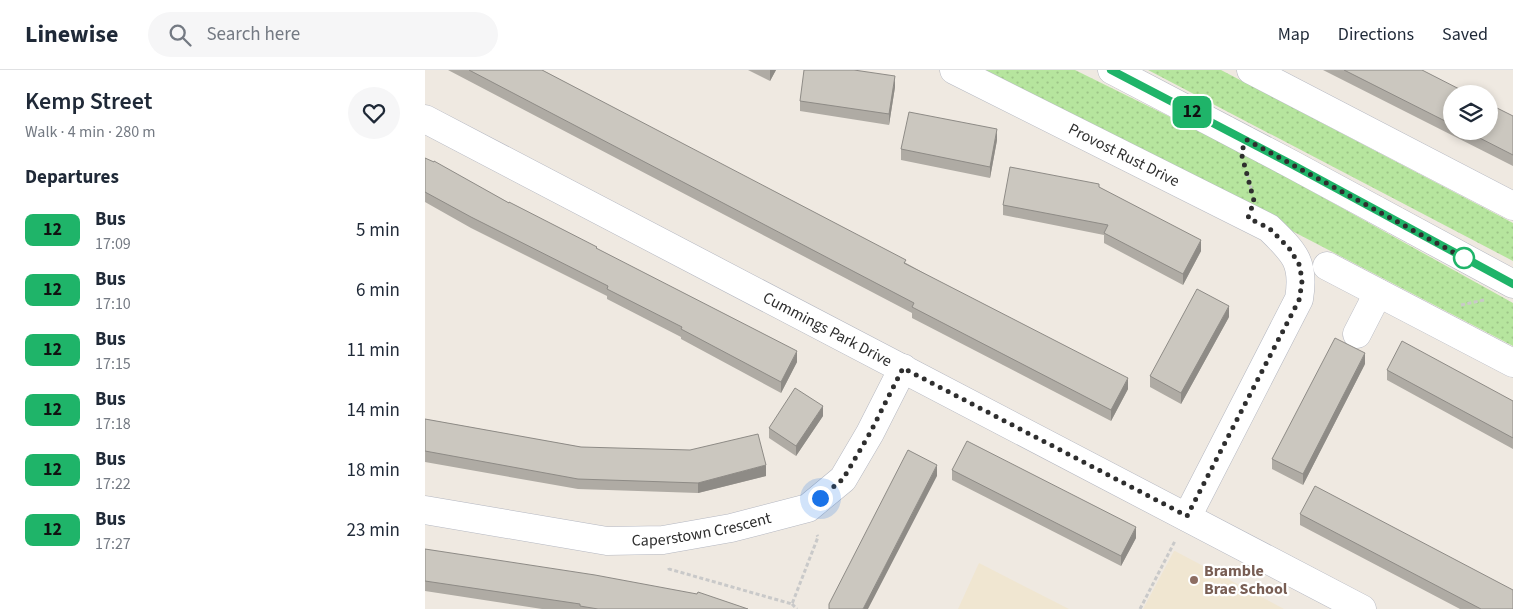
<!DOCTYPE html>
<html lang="en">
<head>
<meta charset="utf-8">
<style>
  body { margin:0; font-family:"Source Sans 3",sans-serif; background:#f6f6f7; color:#1f2937; height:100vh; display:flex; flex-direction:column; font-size:19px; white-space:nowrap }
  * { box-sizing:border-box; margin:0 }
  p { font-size:16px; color:#747a83 }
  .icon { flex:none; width:28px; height:28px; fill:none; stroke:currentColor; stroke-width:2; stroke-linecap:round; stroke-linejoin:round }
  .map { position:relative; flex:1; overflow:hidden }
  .side { display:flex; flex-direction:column; background:#fff; width:425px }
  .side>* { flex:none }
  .badge { padding:0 10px; border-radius:8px; font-size:18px; line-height:32px }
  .controls { position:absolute; left:1018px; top:15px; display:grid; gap:10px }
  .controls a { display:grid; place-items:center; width:55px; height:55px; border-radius:50%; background:#fff; box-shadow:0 2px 8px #0003; font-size:25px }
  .you { position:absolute; width:25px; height:25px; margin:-12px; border:4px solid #fff; border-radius:50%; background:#1a73e8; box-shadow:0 0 0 8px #1a73e833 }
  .map>.badge { position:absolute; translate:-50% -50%; box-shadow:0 0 0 2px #fff }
  h2 { padding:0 25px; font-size:19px; line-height:45px }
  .round { display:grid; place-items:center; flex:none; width:52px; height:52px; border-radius:26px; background:#f6f6f7 }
  .summary { display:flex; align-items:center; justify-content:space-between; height:85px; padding:0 25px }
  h1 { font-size:24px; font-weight:600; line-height:38px }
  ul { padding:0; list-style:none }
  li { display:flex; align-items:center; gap:15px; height:60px; padding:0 25px }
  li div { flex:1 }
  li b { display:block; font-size:19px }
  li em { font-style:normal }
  li .badge { min-width:55px; font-weight:700; text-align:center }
  header { display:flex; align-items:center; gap:30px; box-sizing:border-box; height:70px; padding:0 25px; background:#fff; border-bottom:1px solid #e0e1e3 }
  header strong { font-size:24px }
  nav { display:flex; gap:28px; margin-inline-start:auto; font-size:18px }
  .search { width:350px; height:45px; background:#f6f6f7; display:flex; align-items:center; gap:12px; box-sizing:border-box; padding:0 18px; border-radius:28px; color:#747a83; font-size:19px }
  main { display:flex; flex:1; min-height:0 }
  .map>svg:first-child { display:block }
  .education { fill:#f0e6d1 }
  .grass { fill:url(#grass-dots) }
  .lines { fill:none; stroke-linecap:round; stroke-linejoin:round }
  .minor-casing { stroke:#b4b7c1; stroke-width:29 }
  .path { stroke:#c9c9c9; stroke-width:3; stroke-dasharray:4 2.5; stroke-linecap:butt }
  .minor { stroke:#fff; stroke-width:28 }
  .wall { fill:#afaba4 }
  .shaded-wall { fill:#8e8b86 }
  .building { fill:#cbc7bf; stroke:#8e8b86 }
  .line-casing { stroke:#fff; stroke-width:11 }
  .line { stroke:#1fb469; stroke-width:8 }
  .walk { stroke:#2e2e2e; stroke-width:5; stroke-dasharray:0 9 }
  .stop-dot { fill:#fff; stroke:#1fb469; stroke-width:2.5 }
  .education-dot { fill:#8d6e63; stroke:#fff; stroke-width:2 }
  .labels { text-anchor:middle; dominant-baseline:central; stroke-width:4.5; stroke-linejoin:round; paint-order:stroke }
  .street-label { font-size:16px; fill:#2e2e2e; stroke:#fff }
  .education-label { font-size:16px; font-weight:bold; fill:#785e54; stroke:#fff; text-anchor:start }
</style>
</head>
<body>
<header>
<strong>Linewise</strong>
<div class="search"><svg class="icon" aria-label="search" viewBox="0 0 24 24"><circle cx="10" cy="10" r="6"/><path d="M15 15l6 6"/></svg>Search here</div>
<nav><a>Map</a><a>Directions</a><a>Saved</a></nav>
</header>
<main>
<section class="side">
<div class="summary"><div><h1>Kemp Street</h1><p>Walk · 4 min · 280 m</p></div><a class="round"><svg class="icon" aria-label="heart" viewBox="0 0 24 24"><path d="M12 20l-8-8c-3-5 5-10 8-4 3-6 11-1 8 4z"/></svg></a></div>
<h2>Departures</h2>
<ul>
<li><span class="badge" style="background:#1fb469;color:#111">12</span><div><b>Bus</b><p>17:09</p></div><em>5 min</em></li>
<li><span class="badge" style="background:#1fb469;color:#111">12</span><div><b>Bus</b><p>17:10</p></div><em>6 min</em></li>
<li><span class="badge" style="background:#1fb469;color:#111">12</span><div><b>Bus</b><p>17:15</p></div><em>11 min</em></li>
<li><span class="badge" style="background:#1fb469;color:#111">12</span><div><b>Bus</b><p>17:18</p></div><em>14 min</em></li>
<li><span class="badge" style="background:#1fb469;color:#111">12</span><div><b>Bus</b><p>17:22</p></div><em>18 min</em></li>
<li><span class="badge" style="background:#1fb469;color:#111">12</span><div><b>Bus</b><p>17:27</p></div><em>23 min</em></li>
</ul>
</section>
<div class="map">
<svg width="1088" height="539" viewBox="0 0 1088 539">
  <defs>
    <pattern id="grass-dots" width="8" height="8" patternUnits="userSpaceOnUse" patternTransform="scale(1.25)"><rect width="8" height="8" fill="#b6e59e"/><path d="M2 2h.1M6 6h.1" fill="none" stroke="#9dc588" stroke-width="1.8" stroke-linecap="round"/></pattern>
  </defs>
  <rect width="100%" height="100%" fill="#efe9e1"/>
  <path class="education" d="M749 481H750L859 539H718Z
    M554 493 644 539H533Z"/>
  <path class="grass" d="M558 0H650L816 82 1088 233V276Z
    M723 0H796L1088 153V191Z"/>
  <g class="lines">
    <g class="minor-casing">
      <g id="minor">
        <path id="s1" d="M529 0 844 158C870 183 880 193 874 229L762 447"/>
        <path d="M687 0 868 95 1088 214"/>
        <path d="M826 0 1088 136"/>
        <path id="s2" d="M0 49 937 539"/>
        <path d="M902 196 1088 293"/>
        <path d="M932 264 953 223"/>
        <path id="s3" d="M0 440 182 471 238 470 306 458 383 438 418 409 445 363 478 298"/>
      </g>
    </g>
    <path class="path" d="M822 103 826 118
      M1036 235 1059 230
      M244 498V499L367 534 393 467 392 465
      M367 534 372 539
      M715 539 750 471"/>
    <use href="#minor" class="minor"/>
  </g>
  <path class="wall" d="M23 0H117L481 193 703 319 686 351 487 248V243Z
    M323 0H351L345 11Z
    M898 0H997L1026 24V61H1064L1088 46V96Z
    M470 17 464 55 375 41V31Z
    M572 70 565 108 476 90V79Z
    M0 88 84 133 172 179 372 292 356 323 256 269V267L182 229V226L46 158 0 132Z
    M674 117 776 181 758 215 679 173V165L578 145V135Z
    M804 247 756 334 725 317V306Z
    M940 294 878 415 847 399V389Z
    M962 300 1088 331V379L962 310Z
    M398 346 371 386 344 368V358Z
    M0 349 156 377 341 406 273 423 153 419 0 392Z
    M527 400 711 468 696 496 527 410Z
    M875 444 1088 539H1035L875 455Z
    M0 479 323 539H117L0 521Z"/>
  <path class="shaded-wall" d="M345 0H351L345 11Z
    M470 6V17L464 55V44Z
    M572 59V70L565 108V97Z
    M776 170V181L758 215V204Z
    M804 236V247L756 334V323Z
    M372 281V292L356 323V312Z
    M940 283V294L878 415V404Z
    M703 308V319L686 351V340Z
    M398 336V346L371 386V376Z
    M341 395V406L273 423V413Z
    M512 395V406L443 539H438Z
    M711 457V468L696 496V486Z"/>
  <path class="building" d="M44 0H117L481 190 479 193 703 308 686 340 487 237 489 233Z
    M379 0H429L470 6 464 44 375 31Z
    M919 0H997L1044 24H1026V54Z
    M1064 34 1088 46V85L1041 61H1064Z
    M484 42 572 59 565 97 476 79Z
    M0 88 9 92V91L84 133V132L172 177 171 178 372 281 356 312 256 259 257 257 182 219 183 216 46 147 0 122Z
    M585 97 674 114V117L776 170 758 204 679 163 683 155 578 135Z
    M772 219 804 236 756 323 725 306Z
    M910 268 940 283 878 404 847 389Z
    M977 271 1088 331V368L962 300Z
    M370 318 398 336 371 376 344 358Z
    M0 349 156 377 265 380 333 364 341 395 273 413 153 409 0 381Z
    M542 371 711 457 696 486 527 400Z
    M483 380 512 395 438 539H404V534Z
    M890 416 1088 520V539H1056L875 444Z
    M0 479 170 505 272 524 273 522 323 539H173L155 536V534L0 511Z"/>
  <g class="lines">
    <g class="line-casing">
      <path id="line" d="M686 0 868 95 1088 214"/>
    </g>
    <use href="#line" class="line"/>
    <path class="walk" d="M395 428 418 409 445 363 478 298 762 446 874 230 877 213 875 196 864 178 844 158 823 148 829 131 816 82 822 70 1039 188"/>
  </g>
  <circle class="stop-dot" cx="1039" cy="188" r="10"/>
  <circle class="education-dot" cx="769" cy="510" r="5"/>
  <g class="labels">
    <g class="street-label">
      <text stroke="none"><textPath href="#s1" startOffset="190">Provost Rust Drive</textPath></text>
      <text stroke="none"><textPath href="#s2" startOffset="454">Cummings Park Drive</textPath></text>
      <text stroke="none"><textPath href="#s3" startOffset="280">Caperstown Crescent</textPath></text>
    </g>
    <g class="education-label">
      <text x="779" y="501">Bramble<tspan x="779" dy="18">Brae School</tspan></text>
    </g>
  </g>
</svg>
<div class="controls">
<a><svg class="icon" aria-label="layers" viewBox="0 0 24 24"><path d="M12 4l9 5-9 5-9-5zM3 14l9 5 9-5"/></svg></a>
</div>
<div class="you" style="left:395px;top:428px"></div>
<b class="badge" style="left:767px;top:42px;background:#1fb469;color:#111">12</b>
</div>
</main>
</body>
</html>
